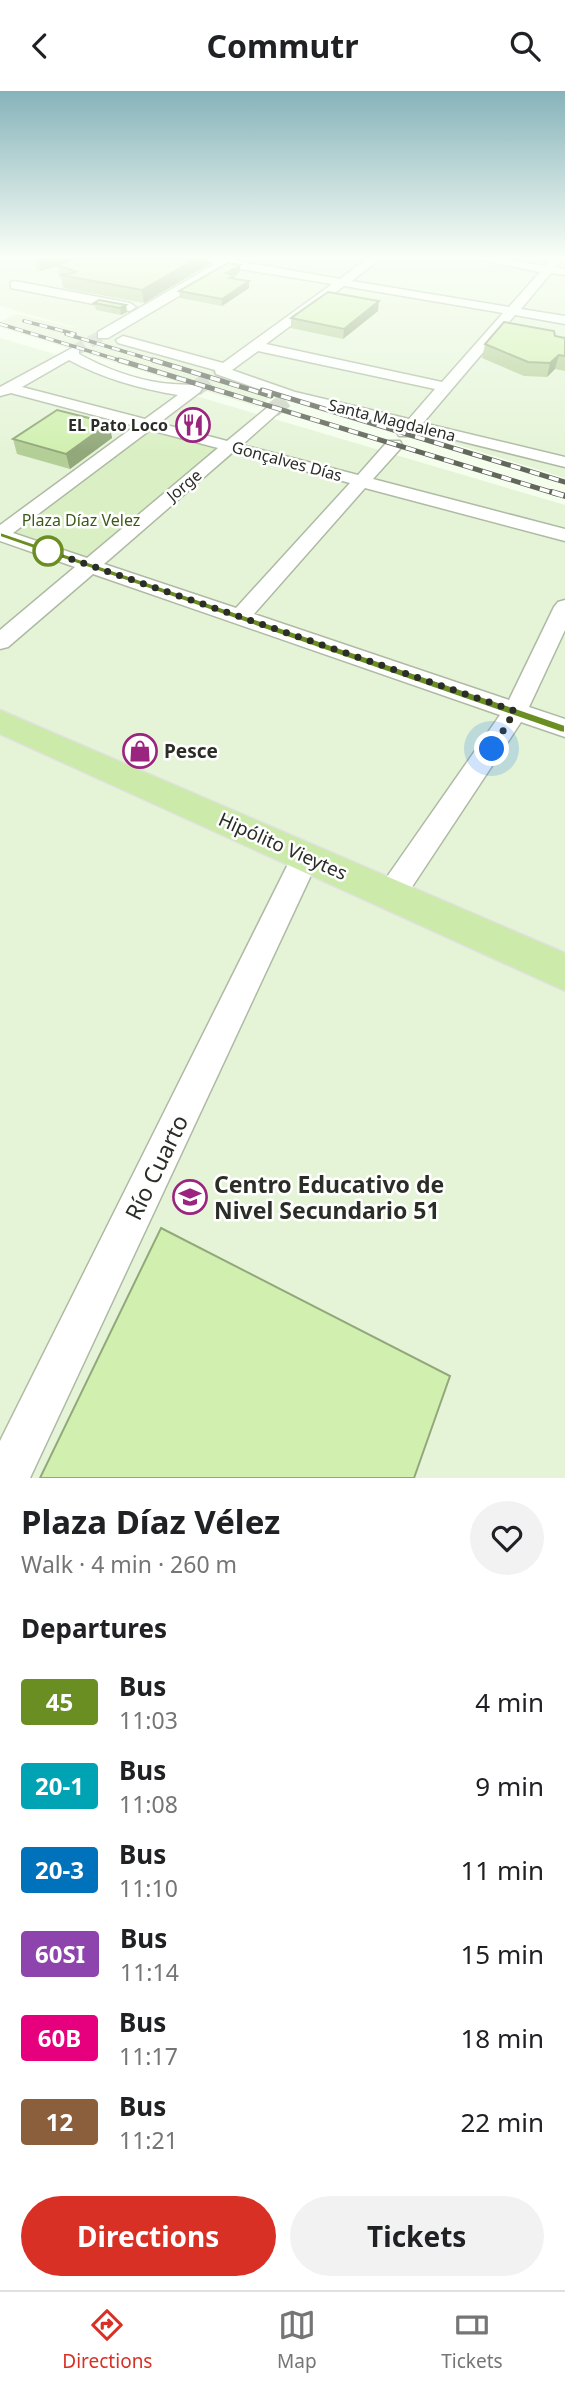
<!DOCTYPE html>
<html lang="en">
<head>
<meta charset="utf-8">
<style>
  body { margin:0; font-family:"Noto Sans",sans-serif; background:#f2f2f2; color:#202124; height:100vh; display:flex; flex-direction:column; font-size:26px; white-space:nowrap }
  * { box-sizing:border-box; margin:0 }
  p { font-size:23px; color:#757577 }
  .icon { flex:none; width:38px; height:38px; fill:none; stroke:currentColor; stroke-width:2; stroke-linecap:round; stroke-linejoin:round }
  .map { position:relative; height:1387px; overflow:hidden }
  .drawer { display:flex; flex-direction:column; background:#fff; flex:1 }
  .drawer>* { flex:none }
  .badge { padding:0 14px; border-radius:5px; font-size:24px; line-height:46px }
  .you { position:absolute; width:35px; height:35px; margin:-18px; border:5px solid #fff; border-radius:50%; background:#1a73e8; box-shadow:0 0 0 10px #1a73e833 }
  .map>.badge { position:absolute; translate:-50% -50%; box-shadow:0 0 0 4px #fff }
  h2 { padding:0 21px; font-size:26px; line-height:63px }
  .round { display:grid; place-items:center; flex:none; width:74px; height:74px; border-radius:37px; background:#f2f2f2 }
  .summary { display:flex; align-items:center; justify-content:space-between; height:119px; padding:0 21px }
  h1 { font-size:33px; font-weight:700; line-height:52px }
  .button { display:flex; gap:14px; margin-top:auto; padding:14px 21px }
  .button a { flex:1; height:80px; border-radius:42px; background:#d93025; color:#fff; font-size:28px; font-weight:700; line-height:80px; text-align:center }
  .button a+a { background:#f2f2f2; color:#202124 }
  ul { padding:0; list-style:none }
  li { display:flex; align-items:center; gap:21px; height:84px; padding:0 21px }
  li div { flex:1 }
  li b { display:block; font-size:26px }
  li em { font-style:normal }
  li .badge { min-width:77px; font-weight:700; text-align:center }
  header { display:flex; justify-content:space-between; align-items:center; height:91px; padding:0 21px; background:#fff; font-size:32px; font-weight:700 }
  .tabs { display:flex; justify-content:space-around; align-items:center; height:98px; border-top:2px solid #e0e0e0; background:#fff; font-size:19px; color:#757577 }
  .tabs a { display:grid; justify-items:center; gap:4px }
  .tabs .current { color:#d93025 }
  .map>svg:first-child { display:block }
  .built { fill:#e5f4d7 }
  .green { fill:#daf0c4 }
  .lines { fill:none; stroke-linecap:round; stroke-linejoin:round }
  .minor-tunnel-far1 { stroke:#ccd4c5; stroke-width:12; stroke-dasharray:12 6; stroke-linecap:butt }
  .minor-tunnel { stroke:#ccd4c5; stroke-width:16; stroke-dasharray:16 8; stroke-linecap:butt }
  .minor-casing { stroke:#afbaa5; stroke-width:3 }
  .major-casing { stroke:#e1e2e1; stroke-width:3 }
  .minor { fill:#fff; fill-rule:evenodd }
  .major { fill:#cceaa9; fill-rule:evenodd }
  .rail-far2-casing { stroke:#62675c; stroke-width:3.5 }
  .rail-far1-casing { stroke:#62675c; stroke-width:5 }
  .rail-casing { stroke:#62675c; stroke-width:6 }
  .rail-far2 { stroke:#fff; stroke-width:2.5; stroke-dasharray:8; stroke-linecap:butt }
  .rail-far1 { stroke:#fff; stroke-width:3.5; stroke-dasharray:10; stroke-linecap:butt }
  .rail { stroke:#fff; stroke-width:4.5; stroke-dasharray:12; stroke-linecap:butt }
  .wall { fill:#b4ce97 }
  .shaded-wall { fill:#92a87b }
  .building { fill:#d1f0b0; stroke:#92a87b; stroke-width:2 }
  .line { fill:#6b8e23; stroke:#fff; stroke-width:2 }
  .walk { stroke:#2a2e26; stroke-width:7; stroke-dasharray:0 12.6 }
  .stop-dot { fill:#fff; stroke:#6b8e23; stroke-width:3.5 }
  .labels { text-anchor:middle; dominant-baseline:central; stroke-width:5; stroke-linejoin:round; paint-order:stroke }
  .far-street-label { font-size:16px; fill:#2a2e26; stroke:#fff }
  .far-poi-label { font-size:16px; font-weight:bold; fill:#2a2e26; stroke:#fff; text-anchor:end }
  .far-park-label { font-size:16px; fill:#3d5918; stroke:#fff }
  .poi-label { font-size:19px; font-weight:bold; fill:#2a2e26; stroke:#fff; text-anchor:start }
  .street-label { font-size:19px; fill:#2a2e26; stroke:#fff }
  .near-street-label { font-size:23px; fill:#2a2e26; stroke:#fff }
  .near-poi-label { font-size:23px; font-weight:bold; fill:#2a2e26; stroke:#fff; text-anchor:start }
</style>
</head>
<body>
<header><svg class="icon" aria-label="back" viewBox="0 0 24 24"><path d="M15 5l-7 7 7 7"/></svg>Commutr<svg class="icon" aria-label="search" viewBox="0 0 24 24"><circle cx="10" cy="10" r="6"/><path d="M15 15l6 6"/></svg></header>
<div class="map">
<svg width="565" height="1387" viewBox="0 0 565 1387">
  <rect width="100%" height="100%" fill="#f5feed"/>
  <path class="built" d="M0 166H565V387L245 288 277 301 258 316 0 236V231L16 223 84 239 0 215Z
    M0 247 565 414V1387H0Z"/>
  <path class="green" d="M152 336 221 355 83 470 6 444Z"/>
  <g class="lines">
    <path class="minor-tunnel-far1" d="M74 260 103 244"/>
    <path class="minor-tunnel" d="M195 298 221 280
      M273 319 289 306"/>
    <g class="minor-casing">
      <path id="minor" d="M186 166H234L236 170 340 188 369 166H382L352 190 509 216 540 181 466 166H494L545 175 553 166H564L556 176 565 178V184L551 182 521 218 565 225V233L515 224 423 332 565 366V376L416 339 411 345H399L397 342 402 336 285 307 216 283 215 279 118 252 116 249 123 245 223 272 332 193 228 176 108 247H98V241L215 173ZM344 195 503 222 442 291 266 253ZM258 260 435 298 409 328 295 301 232 279Z
        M15 190 130 212 136 216 130 220 11 197V191Z
        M74 256 79 257V263C104 277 134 288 162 292 175 294 191 293 200 295L202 298 200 301 159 332 227 350 268 316H278L281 319 278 322 242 354 358 384 388 350H400L402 354 400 358 373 388 565 438V450L365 397 254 523 509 609 554 516 558 511 565 509V539L529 616 565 628V646L521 631 402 811 392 815 382 811 377 802 382 793 500 624 93 483 8 556 0 558V539L75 476 0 450V434L135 335 11 302 0 305V296ZM69 269C102 287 140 298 178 304L145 328 22 296ZM150 339 218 357 87 467 13 442ZM233 361 350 392 236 517 104 473Z
        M306 753 316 757 320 765 30 1387H0V1350L296 757Z"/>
    </g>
    <g class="major-casing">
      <path id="major" d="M0 619 565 862V900L0 643Z"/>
    </g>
    <use href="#minor" class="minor"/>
    <use href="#major" class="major"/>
    <g class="rail-far2-casing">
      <path id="rail-far2" d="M24 230 75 243
        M0 233 125 271
        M66 243 159 271"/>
    </g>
    <g class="rail-far1-casing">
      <path id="rail-far1" d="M119 269 557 403
        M153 269 271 305
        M262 299 565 391"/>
    </g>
    <g class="rail-casing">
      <path id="rail" d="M552 401 565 405"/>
    </g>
    <use href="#rail-far2" class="rail-far2"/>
    <use href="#rail-far1" class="rail-far1"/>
    <use href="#rail" class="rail"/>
  </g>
  <path class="wall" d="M208 166V174L144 212 63 197 61 187 59 186 57 175 41 180 37 179 34 167Z
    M240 181 235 184V188L249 190V197L222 215 180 207 179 200Z
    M94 212 126 214 127 221 121 224 96 219Z
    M378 220 343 248 291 237V227Z
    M555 245 565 247V280L555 278 547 286 524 285 482 267 485 253Z
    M109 332 112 347 70 378 17 363 13 348Z"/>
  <path class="shaded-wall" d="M44 166H83L56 174 57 175 41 180 39 168Z
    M199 166H208V174L144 212 142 199Z
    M240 174V181L235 184V190L226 182Z
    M249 190V197L222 215V208Z
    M379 210 378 220 343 248 344 238Z
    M126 214 127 221 121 224 120 217Z
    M559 264 555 278 547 286 550 272Z
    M109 332 112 347 70 378 66 363Z"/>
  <path class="building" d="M79 166H199L142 199 61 184 78 181 56 174Z
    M228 172 240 174 226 182 235 184 229 187 249 190 222 208 179 200Z
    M328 201 379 210 344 238 291 227Z
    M99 209 126 214 120 217 94 212Z
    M504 231 554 240 555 245 565 247V265L559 264 550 272 528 271 485 253Z
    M57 319 109 332 66 363 13 348Z
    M161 1137 450 1285 414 1387H40Z"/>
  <linearGradient id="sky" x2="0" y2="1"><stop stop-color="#86b3ba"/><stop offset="0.46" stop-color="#fafff7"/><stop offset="1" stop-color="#fafff7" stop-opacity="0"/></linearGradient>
  <rect width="565" height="361" fill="url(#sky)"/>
  <path class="line" d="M0 441 565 634V642L560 641 0 446Z"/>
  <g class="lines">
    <path class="walk" d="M48 460 515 620 492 658"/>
  </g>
  <defs>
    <g id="restaurant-ring" transform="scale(1.75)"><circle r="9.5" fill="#fff" stroke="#9a247e" stroke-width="1.5"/><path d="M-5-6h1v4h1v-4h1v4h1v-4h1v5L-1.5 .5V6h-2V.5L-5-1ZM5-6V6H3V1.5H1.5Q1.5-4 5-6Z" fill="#9a247e"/></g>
    <g id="shop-ring" transform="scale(1.75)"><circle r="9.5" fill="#fff" stroke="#9a247e" stroke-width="1.5"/><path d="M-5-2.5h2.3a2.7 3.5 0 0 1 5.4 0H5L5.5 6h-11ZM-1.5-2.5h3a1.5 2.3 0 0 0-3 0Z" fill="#9a247e"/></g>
    <g id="school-ring" transform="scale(1.75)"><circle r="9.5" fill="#fff" stroke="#9a247e" stroke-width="1.5"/><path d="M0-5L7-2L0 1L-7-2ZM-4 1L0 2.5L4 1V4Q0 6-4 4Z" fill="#9a247e"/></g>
  </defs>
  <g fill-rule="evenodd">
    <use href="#restaurant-ring" x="193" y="334"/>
    <use href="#shop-ring" x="140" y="660"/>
    <use href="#school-ring" x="190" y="1106"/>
  </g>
  <circle class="stop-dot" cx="48" cy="460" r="14"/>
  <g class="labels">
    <g class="far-street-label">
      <text transform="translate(392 329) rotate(14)">Santa Magdalena</text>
      <text transform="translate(287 370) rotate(15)">Gonçalves Días</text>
      <text transform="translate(184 394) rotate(-40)">Jorge</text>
    </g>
    <g class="far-poi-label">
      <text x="168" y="334">EL Pato Loco</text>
    </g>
    <g class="far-park-label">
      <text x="81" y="429">Plaza Díaz Velez</text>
    </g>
    <g class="poi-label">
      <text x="164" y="660">Pesce</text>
    </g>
    <g class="street-label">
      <text transform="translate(283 755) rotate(24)">Hipólito Vieytes</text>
    </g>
    <g class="near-street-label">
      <text transform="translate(156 1076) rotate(-64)">Río Cuarto</text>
    </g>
    <g class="near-poi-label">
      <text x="214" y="1093">Centro Educativo de<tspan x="214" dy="26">Nivel Secundario 51</tspan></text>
    </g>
  </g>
</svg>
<div class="you" style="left:492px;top:658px"></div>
</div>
<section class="drawer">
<div class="summary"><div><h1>Plaza Díaz Vélez</h1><p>Walk · 4 min · 260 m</p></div><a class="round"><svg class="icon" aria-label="heart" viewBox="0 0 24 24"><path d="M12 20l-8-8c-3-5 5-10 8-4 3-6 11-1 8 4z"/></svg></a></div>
<h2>Departures</h2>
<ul>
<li><span class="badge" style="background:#6b8e23;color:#fff">45</span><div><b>Bus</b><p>11:03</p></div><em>4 min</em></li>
<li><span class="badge" style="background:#00a3b4;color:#fff">20-1</span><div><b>Bus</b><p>11:08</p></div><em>9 min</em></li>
<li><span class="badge" style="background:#0072bc;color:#fff">20-3</span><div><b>Bus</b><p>11:10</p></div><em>11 min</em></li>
<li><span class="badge" style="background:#8e44ad;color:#fff">60SI</span><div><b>Bus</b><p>11:14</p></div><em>15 min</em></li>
<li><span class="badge" style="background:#e6007e;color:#fff">60B</span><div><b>Bus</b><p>11:17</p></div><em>18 min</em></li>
<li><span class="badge" style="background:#8b5e3c;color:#fff">12</span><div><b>Bus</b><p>11:21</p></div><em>22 min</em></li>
</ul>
<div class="button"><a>Directions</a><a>Tickets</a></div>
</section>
<nav class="tabs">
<a class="current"><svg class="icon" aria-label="directions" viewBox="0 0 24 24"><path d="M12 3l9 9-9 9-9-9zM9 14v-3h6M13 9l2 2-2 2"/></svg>Directions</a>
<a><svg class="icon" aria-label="map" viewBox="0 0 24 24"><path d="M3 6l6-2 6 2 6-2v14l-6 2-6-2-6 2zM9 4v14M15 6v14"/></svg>Map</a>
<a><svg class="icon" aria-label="tickets" viewBox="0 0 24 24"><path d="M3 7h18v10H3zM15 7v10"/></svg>Tickets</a>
</nav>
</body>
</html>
